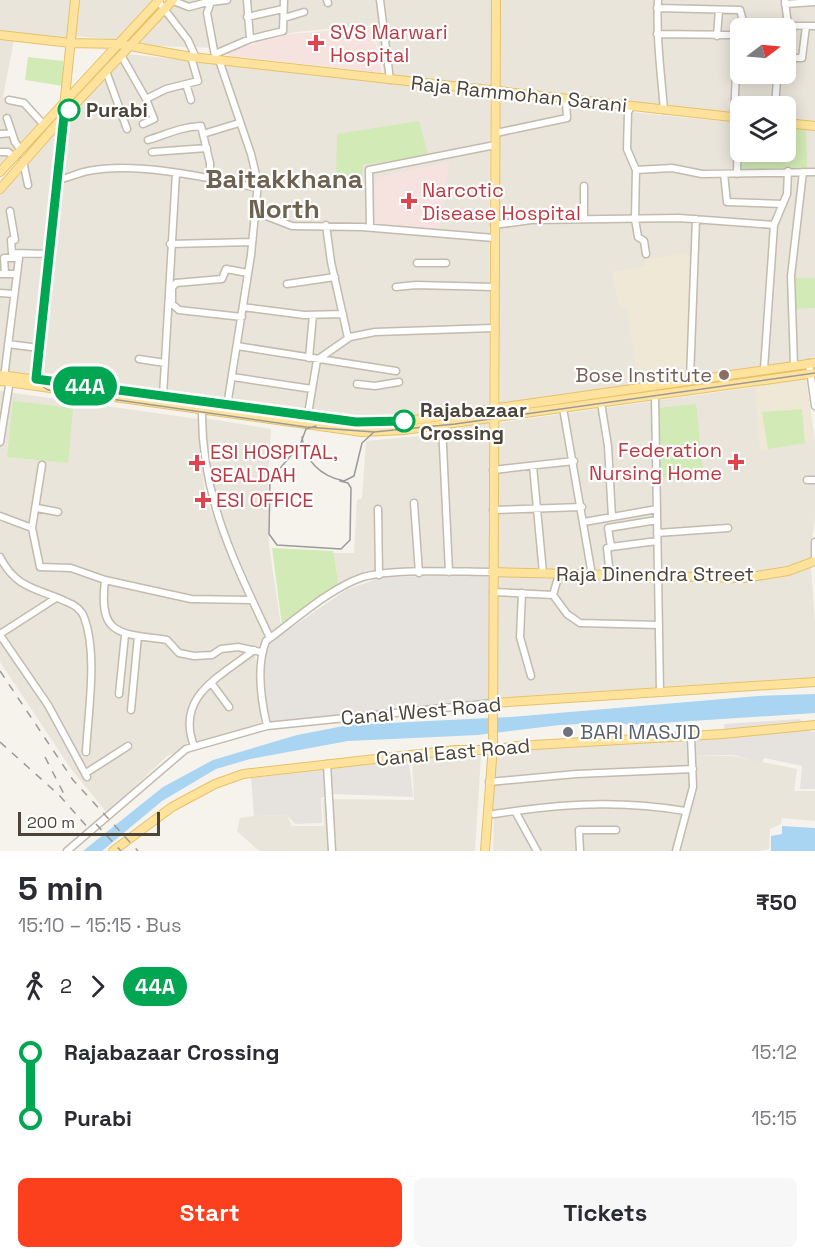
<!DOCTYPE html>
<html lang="en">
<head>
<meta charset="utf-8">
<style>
  body { margin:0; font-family:"Space Grotesk",sans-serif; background:#f7f7f7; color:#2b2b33; height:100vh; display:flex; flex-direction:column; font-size:22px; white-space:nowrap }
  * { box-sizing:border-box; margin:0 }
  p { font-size:20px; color:#7c7c81 }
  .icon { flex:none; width:33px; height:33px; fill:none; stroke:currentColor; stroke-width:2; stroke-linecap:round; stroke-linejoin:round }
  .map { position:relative; height:851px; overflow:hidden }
  .drawer { display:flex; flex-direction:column; background:#fff; flex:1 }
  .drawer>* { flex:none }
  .badge { padding:0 12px; border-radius:20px; font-size:21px; line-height:39px }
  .needle { width:39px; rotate:74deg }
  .fabs { position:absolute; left:730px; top:18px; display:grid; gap:12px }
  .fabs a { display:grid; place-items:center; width:66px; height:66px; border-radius:9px; background:#fff; box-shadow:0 3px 15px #0003; font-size:30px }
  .scale { position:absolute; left:18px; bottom:15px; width:142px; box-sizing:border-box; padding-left:6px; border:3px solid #4b4439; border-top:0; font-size:16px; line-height:21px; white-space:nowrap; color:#4b4439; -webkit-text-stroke:4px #fff; paint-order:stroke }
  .map>.badge { position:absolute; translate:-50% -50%; box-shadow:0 0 0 3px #fff }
  .legs { display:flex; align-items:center; gap:9px; height:66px; padding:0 18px; font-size:20px }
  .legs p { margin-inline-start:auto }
  .head { display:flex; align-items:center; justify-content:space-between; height:102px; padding:0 18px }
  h1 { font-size:33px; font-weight:800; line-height:45px }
  .primary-button { display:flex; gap:12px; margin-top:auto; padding:12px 18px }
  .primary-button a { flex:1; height:69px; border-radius:9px; background:#fc3f1d; color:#fff; font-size:24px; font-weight:800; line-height:69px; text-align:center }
  .primary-button a+a { background:#f7f7f7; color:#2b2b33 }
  ul { padding:0 18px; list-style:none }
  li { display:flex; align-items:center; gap:21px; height:66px; font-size:22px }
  li i { display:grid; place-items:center; width:9px; height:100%; margin:0 8px; background:currentColor }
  li i::after { content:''; width:15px; height:15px; margin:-8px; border:4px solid; border-radius:50%; background:#fff }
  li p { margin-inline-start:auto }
  li:first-child i { background:linear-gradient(#0000 50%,currentColor 0) }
  li:last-child i { background:linear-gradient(currentColor 50%,#0000 0) }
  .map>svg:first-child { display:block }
  .residential { fill:#eae5da; fill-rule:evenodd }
  .industrial { fill:#e6e2dd }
  .education { fill:#efe8d6 }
  .medical { fill:#f6e3e0 }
  .green { fill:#d2eab5 }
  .water { fill:#a9d4f2 }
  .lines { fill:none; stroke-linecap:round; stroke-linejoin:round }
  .minor-casing { stroke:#c2bbae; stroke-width:9 }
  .major-casing { stroke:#e6c16a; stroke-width:10 }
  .minor { stroke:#fff; stroke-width:6 }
  .major { stroke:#ffe39c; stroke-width:8 }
  .tram { stroke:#9a9a9a; stroke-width:1.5 }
  .rail { stroke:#9a9a9a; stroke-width:1.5; stroke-dasharray:8 8; stroke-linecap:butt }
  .line-1-casing { stroke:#fff; stroke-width:14 }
  .line-1 { stroke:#00a651; stroke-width:9 }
  .health-dot { fill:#e0444e; stroke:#fff; stroke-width:2 }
  .stop-1-dot { fill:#fff; stroke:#00a651; stroke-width:3 }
  .education-dot { fill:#8d6e63; stroke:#fff; stroke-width:2 }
  .worship-dot { fill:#6b7280; stroke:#fff; stroke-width:2 }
  .labels { text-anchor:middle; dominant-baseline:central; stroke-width:4.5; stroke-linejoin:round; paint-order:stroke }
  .health-label { font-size:20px; fill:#be3a42; stroke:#fff; text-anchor:start }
  .street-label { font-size:20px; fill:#4b4439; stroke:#fff }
  .stop-label { font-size:20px; font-weight:bold; fill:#4b4439; stroke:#fff; text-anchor:start }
  .education-label { font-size:20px; fill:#785e54; stroke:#fff; text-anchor:end }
  .worship-label { font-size:20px; fill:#5b616d; stroke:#fff; text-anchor:start }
  .district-label { font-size:26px; font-weight:bold; fill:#6e6250; stroke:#fff }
</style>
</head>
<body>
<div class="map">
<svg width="815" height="851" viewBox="0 0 815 851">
  <rect width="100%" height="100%" fill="#f6f3ec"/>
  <path class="residential" d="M0 0H76L72 39 0 31Z
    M78 0H160L120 40 75 36Z
    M174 0H493V89L385 76 372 25 296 32 215 48 134 45Z
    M500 0H815V124L786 121V106H741V116L500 90ZM741 28H786V74H741Z
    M0 38 14 40 3 97 23 104 41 125 0 168Z
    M127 54 490 92 489 414 476 421 359 430 40 385 64 117Z
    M498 99 741 123V152H786V128L815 130V363L500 409Z
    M58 125 34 385 0 379V188Z
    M806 380 815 442V518L810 555 815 622V677L496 698 497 423Z
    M0 391 198 419 205 497 266 641 255 654 261 723 167 756 107 813 71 769 0 662Z
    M204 418 271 429 268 473 269 545 281 626 271 634 210 490Z
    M490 422V569L365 575 339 584 333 553H354L357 500 362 498 366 441 420 436Z
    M688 739 690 788 682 812 676 851H540L516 816 533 851H493L494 818 516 816 514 812 493 811 495 754 523 748Z
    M461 755 481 756 475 851H259L237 831 240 818 254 816 287 815 292 826H324L323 799 414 800 412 757Z
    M694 755 732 756 797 769 794 791H815V821L782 818 781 824 770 829 769 849 760 851H679L694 785Z"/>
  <path class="industrial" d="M490 575V700L270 723 265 707V650L271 642 346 590 382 577Z
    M800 719 811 732 815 731V789H800L802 766 764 758 762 763 733 755H696L694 739 725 738 724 724Z
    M409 760 413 797 334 794 321 798 322 823 295 824 287 815 254 816 251 778Z"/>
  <path class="education" d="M691 253 687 376 638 383 627 307 620 309 612 272 645 266 646 259Z
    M805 377 813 439 760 451 755 385Z"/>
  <path class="medical" d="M372 27 382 73 231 56 223 52 289 34Z
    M449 161 440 229 375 224V178Z"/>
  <path class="green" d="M28 57 63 61V86L25 80Z
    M419 121 429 158 363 164 361 181H336L337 134Z
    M736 122H741V152H786V125L806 127 807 170H736Z
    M793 278H815V308L790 309Z
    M13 401 73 408 68 463 7 457Z
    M696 404 704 480 661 477 659 408Z
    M802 409 805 443 768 449 762 412Z
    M272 548 333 551 339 586 282 626Z"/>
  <path class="water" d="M815 694V713L630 725 617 722 560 725 478 735 348 741 250 759 216 769 162 801 102 851H83L163 787 213 760 297 735 349 725 511 717 758 696Z
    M782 826 815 828V851H771V836L782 834Z"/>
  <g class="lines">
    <g class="minor-casing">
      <path id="minor" d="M171 0 189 7 211 1
        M247 0 250 39
        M327 0 328 3
        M380 0 390 80
        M658 0C656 37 661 73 664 110
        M158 1 188 40 196 58
        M785 1 788 25
        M785 4 815 2
        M657 8 740 10 745 28
        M247 17 283 9
        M284 18 304 12
        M745 28 766 25 815 26
        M657 34 740 35
        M717 36 719 10
        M215 54 250 39 283 31 284 0
        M121 55 146 99
        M215 56 207 13 211 2 227 0
        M786 58H802L806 26
        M219 60 251 154 258 183 251 255 227 406
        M106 71 127 129
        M186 84 191 100
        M9 100 24 103 44 125
        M775 106 777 80
        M631 107 628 112 627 149 636 170 635 219 638 237 644 241 646 254
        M734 117 737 51 741 34
        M7 118 15 142 21 150
        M143 124 154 119 146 99 166 89 198 81 191 57
        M496 133 567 118 566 100
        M0 134 12 133
        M203 134 239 123
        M148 140C168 134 180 127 201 126L210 163V179
        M0 152H8L14 157
        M152 152 207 148
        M23 161 28 185
        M636 170 672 168 702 174 815 172
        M724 174 727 202 783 204
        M737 174 738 117
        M57 180C68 178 78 173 88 171 138 161 208 178 258 188
        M584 186V219
        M10 211 15 240H11L12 253 49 254
        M256 212 292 226 362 227 494 238
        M326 225 331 262 348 338
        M494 225 531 220 679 218 774 225
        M370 227 369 170 495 145
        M170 244 252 242
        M417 263H446
        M0 274H17
        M287 284 335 277
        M396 287 416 285 494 287
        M0 293 14 294
        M243 307 304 315 343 314
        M242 317 179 310 172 304V288L176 283 222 279 226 269 248 273
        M8 344 31 347
        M237 346 396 371
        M309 358 313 315
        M139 359 165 363
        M809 363 815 406
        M794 365 791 276 803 172
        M764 369 774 225 787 194 788 171
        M233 377 312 389
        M4 378 19 258H4L5 274
        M690 379 696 219
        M357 384 375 386 399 382
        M163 396 176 173
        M655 396 660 692
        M601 403 608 446 612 517
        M202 405C200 495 233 559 270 638
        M563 408 592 575
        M307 420 317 360 350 337 375 332 493 328
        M442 425 449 572
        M0 442 10 380
        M533 466 543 573
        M493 470 574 461
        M807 480H815
        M414 503 419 573
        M37 508 58 512
        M378 509 379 575
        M493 510 582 507
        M0 516 32 528 40 567 71 568 105 580C98 637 120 633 167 640L179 653 194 656 212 655 221 649 238 647 261 652
        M657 520 608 528 611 547 657 541
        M584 522 657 509
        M32 528 42 465
        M657 533 728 528
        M815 542V562
        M0 557C17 590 38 588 67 602 75 605 81 609 84 617 98 654 88 712 86 752
        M559 574 553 595 567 614 580 623 659 625
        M610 575 607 548 611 547
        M105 580 191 599 252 600
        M493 592 553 595
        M522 593 520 637 531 676
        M0 634 56 598
        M0 635 48 705 87 777
        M212 684 229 707
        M119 694 125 635
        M131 710 138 636
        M267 726C261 700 256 666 266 641 294 621 330 588 363 577 393 568 459 572 492 572
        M194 746C175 696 220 677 254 650
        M327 764 332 851
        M86 773 128 746
        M489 782 576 774 693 769
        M515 811C574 803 627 801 685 811
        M494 814 515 811 537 851
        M67 851 186 749 267 726 493 703
        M580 851 579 830H616
        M676 851 693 787 691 736"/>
    </g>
    <g class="major-casing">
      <path id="major" d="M0 35 71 43 119 44 191 57 741 118
        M786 123 815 126
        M0 172 159 0
        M0 189 64 116 173 0
        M0 375 356 422 414 420 815 363
        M36 379 75 0
        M0 381 362 432 404 430 815 373
        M492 572 744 578 788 571 815 561
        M493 703 815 682
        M113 851 172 807 215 784 243 774 455 750H491L516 746 723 734 815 725
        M485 851 493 746 496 0"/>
    </g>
    <use href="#minor" class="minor"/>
    <use href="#major" class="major"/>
    <path class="tram" d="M32 369 36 382 48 390 306 427 374 432 455 424 815 373
      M316 426 306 429 300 445 270 480 269 534 277 545 341 549 350 540 351 488 348 483 340 481
      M302 437C304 460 320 476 344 481L354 476 362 443 374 432"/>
    <path class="rail" d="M0 671 73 780 138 851
      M0 742 59 795 90 830
      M45 757 67 800
      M96 824 121 851"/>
  </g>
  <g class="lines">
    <g class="line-1-casing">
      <path id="line-1" d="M69 110 64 116 36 379 356 422 404 421"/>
    </g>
    <use href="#line-1" class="line-1"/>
  </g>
  <g class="health-dot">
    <path d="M313 34h6v6h6v6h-6v6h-6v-6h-6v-6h6z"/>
    <path d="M406 192h6v6h6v6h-6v6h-6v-6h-6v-6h6z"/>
    <path d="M733 453h6v6h6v6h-6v6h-6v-6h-6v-6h6z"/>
    <path d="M194 454h6v6h6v6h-6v6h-6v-6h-6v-6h6z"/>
    <path d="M200 491h6v6h6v6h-6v6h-6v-6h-6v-6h6z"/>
  </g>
  <g class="stop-1-dot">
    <circle cx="69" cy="110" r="10"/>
    <circle cx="404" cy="421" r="10"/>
  </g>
  <circle class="education-dot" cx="724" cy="375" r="6"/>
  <circle class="worship-dot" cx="568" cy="732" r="6"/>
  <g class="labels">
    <g class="health-label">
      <text x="330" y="32">SVS Marwari<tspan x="330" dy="23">Hospital</tspan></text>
      <text x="422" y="190">Narcotic<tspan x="422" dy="23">Disease Hospital</tspan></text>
      <text x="722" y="450" text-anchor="end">Federation<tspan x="722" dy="23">Nursing Home</tspan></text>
      <text x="210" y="452">ESI HOSPITAL,<tspan x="210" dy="23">SEALDAH</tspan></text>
      <text x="216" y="500">ESI OFFICE</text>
    </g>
    <g class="street-label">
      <text transform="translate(519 94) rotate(6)">Raja Rammohan Sarani</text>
      <text x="655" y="574">Raja Dinendra Street</text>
      <text transform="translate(421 711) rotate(-5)">Canal West Road</text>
      <text transform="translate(453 752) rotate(-5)">Canal East Road</text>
    </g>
    <g class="stop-label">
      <text x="86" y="110">Purabi</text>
      <text x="420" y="410">Rajabazaar<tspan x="420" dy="23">Crossing</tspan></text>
    </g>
    <g class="education-label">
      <text x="712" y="375">Bose Institute</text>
    </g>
    <g class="worship-label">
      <text x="580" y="732">BARI MASJID</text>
    </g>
    <g class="district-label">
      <text x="284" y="179">Baitakkhana<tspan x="284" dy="30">North</tspan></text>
    </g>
  </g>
</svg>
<div class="fabs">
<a><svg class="needle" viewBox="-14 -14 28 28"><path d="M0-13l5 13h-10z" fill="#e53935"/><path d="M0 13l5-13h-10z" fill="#7c7c81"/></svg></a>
<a><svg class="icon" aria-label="layers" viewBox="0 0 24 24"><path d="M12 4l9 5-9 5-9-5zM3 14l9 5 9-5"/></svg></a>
</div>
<div class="scale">200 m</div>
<b class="badge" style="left:85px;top:386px;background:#00a651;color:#fff">44A</b>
</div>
<section class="drawer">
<div class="head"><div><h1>5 min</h1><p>15:10 – 15:15 · Bus</p></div><b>₹50</b></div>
<div class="legs"><svg class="icon" aria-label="walk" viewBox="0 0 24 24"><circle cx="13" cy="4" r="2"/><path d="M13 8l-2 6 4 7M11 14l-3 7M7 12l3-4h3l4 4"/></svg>2<svg class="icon" aria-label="forward" viewBox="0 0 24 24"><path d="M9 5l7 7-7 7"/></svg><b class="badge" style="background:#00a651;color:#fff">44A</b></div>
<ul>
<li><i style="color:#00a651"></i><b>Rajabazaar Crossing</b><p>15:12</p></li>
<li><i style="color:#00a651"></i><b>Purabi</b><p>15:15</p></li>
</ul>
<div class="primary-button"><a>Start</a><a>Tickets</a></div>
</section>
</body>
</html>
